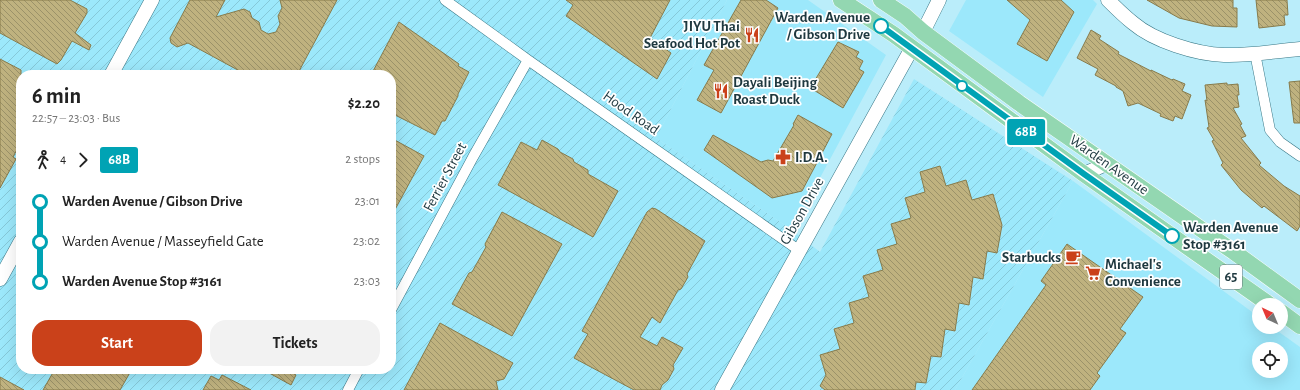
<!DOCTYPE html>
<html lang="en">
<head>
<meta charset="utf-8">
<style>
  body { margin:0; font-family:"Alegreya Sans",sans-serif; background:#f2f2f2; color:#222; height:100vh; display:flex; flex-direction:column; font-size:15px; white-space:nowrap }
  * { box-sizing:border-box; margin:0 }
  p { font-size:13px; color:#767676 }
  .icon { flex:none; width:22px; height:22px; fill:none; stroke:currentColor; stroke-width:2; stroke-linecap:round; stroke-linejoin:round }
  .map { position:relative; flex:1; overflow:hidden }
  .panel { position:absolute; left:16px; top:70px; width:380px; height:304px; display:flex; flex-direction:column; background:#fff; border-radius:16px; box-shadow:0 4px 16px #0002 }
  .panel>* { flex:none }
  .badge { padding:0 8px; border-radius:3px; font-size:14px; line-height:26px }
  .needle { width:26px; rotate:316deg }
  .tools { position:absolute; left:1252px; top:298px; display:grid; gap:8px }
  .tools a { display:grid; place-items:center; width:36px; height:36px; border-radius:50%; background:#fff; box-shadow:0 4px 16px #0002; font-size:20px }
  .map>.badge { position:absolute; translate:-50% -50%; box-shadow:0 0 0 2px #fff }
  .legs { display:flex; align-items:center; gap:6px; height:44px; padding:0 16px; font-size:13px }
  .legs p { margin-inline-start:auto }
  .summary { display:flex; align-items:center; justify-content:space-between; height:68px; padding:0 16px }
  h1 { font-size:22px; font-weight:600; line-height:30px }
  .action { display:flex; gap:8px; margin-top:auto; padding:8px 16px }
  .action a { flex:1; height:46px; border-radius:16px; background:#ca411a; color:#fff; font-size:16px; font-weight:600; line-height:46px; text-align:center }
  .action a+a { background:#f2f2f2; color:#222 }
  ul { padding:0 16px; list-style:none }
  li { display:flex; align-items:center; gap:14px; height:40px; font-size:15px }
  li i { display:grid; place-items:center; width:6px; height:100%; margin:0 5px; background:currentColor }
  li i::after { content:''; width:10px; height:10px; margin:-5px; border:3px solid; border-radius:50%; background:#fff }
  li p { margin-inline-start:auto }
  li:first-child i { background:linear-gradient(#0000 50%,currentColor 0) }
  li:last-child i { background:linear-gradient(currentColor 50%,#0000 0) }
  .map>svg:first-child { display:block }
  .built { fill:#9ce8fb; fill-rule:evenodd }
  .industrial { fill:url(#industrial-furrows); fill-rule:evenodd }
  .building { fill:url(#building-back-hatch); stroke:#877b4b }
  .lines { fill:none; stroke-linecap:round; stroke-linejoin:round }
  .street-casing { stroke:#367685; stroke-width:11 }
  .secondary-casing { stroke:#367685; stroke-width:15 }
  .primary-casing { stroke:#fff; stroke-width:17 }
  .street { stroke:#fff; stroke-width:10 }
  .secondary { stroke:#fff; stroke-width:14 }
  .primary { stroke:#93d7b1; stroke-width:16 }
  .line-1-casing { stroke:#fff; stroke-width:9 }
  .line-1 { stroke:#00a3b4; stroke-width:6 }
  .stop-1-dot { fill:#fff; stroke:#00a3b4; stroke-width:2 }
  .labels { text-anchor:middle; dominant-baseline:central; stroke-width:3.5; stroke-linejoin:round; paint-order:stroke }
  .shield { fill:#fff; stroke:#627479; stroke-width:1 }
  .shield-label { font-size:14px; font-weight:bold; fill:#1e383f }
  .stop-label { font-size:15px; font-weight:bold; fill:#1e383f; stroke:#fff; text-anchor:end }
  .poi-label { font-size:15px; font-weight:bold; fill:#1e383f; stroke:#fff; text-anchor:start }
  .street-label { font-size:15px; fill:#1e383f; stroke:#fff }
</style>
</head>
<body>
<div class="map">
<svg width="1300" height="390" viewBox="0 0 1300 390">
  <defs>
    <pattern id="industrial-furrows" width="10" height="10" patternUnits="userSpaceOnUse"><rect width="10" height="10" fill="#9ce8fb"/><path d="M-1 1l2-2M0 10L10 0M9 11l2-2" fill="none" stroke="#86c8d8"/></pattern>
    <pattern id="building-back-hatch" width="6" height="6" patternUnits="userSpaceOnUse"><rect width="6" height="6" fill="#bfb27f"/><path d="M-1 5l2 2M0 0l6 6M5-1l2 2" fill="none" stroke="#9b9269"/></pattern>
  </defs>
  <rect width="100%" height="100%" fill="#baedfa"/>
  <path class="built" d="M727 0H808L886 55 792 230 656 138Z
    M966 0H1093L1097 4 1043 97 949 31Z
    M1073 181 1259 317V327H1272L1300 347V390H955ZM1259 349H1281V371H1259Z"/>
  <path class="industrial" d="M0 0H727L656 138 792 230 820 252 914 79 1073 181 955 390H0ZM21 75H391V369H21Z"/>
  <path class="building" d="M0 0H70L87 9V13L75 33 91 45 89 50 72 41 61 60 57 64 0 33Z
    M190 0H225L216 17 244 9 250 12 252 18 259 22 261 30 268 34 276 32 280 24 278 16 282 8 280 0H337L297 75H247L188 43 177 47 171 43 170 38Z
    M566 0H670L650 38 671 53 657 79 566 16 573 5Z
    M741 0H766L778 8 721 113 697 100 714 70 704 65Z
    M1007 0H1061L1074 12 1047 61 1017 44 1030 20Z
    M1147 0H1233V8H1237V27L1212 26 1179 18Z
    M1256 0H1287L1288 15H1284L1285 25 1259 28Z
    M399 22 459 64 458 66 469 72 458 94V96L445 121H442L435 135 391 113V75H371Z
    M1091 30 1101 36 1099 39 1119 52 1118 54 1151 71V70L1172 80 1173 79 1185 84 1182 91 1191 95 1182 119 1175 116 1173 121 1160 116 1161 114 1138 103 1128 106 1123 91 1116 87V86L1095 75 1098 69 1077 58Z
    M838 42 859 52 856 57 863 61 859 69 864 72 843 108 812 89 814 86 812 85Z
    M0 59 21 70V142L13 157 16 159 0 188Z
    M1300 81V123H1294L1289 82Z
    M1227 83V85L1238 84 1239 95H1237L1239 107 1233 108 1242 124 1240 125 1246 136 1241 138 1261 163 1259 165 1284 186 1300 196V226L1297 231 1264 206 1262 208 1241 190 1221 165 1223 163 1212 141 1214 140 1207 128 1209 127 1205 100 1207 101 1205 85Z
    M798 115 832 134 802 191 772 198 704 150 713 135 761 162 768 160 773 161 794 125 793 124Z
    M391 138 424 156 391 217Z
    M542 140 558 149 560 152 573 159 574 162 588 170V174L618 191 593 237 498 185 521 142 537 150Z
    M940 166 946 186 966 180 972 200 993 194 1002 225 997 253 987 251 983 279 973 277 969 305 959 303 955 331 945 329 941 357 931 356 926 383 916 382 915 390H825L820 386 826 375 820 355 840 349 834 329 854 323 849 303 869 297 863 276 883 270 877 250 897 244 891 224 911 218 905 198 925 192 920 172Z
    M652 208 656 209 705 241 687 274 688 277 681 289 678 290 660 323 652 317 640 337 657 346 662 337 683 348 673 365 674 369 668 380 662 385 660 390H634L574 358 588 334 582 331 647 212Z
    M502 212 562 244 512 336 452 304 469 273 472 272 486 247 485 244Z
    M1067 244 1143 297 1120 329 1126 333 1097 373 1100 376 1090 390H972L1046 285 1041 281Z
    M440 323 513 363 504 379 496 381 498 390H404Z
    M55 369H132L120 390H43Z
    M262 369H296L294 374 296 375 291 385Z
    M222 375 251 390H203L211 376 219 380Z
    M0 377 24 390H0Z"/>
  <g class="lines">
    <g class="street-casing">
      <path id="street" d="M445 0 528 60 800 251
        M1255 53 1270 130 1280 142 1300 156
        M391 310 473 157 528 60
        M348 390 359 369"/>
    </g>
    <g class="secondary-casing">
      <path id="secondary" d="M1108 0C1116 8 1124 16 1133 23 1154 41 1196 54 1224 55 1249 56 1275 51 1300 49
        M923 32 939 0
        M111 75 152 0
        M1084 174 1106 164
        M0 279 21 241
        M722 390 912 48"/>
    </g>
    <g class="primary-casing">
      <path id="primary" d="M841 0 893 34 1084 174 1270 305
        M881 0 905 16 923 32 1019 103 1234 252 1300 300
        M1281 312 1300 326"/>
    </g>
    <use href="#street" class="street"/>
    <use href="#secondary" class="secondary"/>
    <use href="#primary" class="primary"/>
  </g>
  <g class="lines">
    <g class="line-1-casing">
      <path id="line-1" d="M881 26 1084 174 1172 236"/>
    </g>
    <use href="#line-1" class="line-1"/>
  </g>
  <defs>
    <g id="restaurant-bare" transform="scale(1.2)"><path d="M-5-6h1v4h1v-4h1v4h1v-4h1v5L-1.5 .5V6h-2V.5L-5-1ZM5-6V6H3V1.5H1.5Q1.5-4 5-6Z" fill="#ca411a" stroke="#fff" stroke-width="2.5" paint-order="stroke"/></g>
    <g id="pharmacy-bare" transform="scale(1.2)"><path d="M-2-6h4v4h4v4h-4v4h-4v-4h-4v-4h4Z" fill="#ca411a" stroke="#fff" stroke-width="2.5" paint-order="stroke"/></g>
    <g id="cafe-bare" transform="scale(1.2)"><path d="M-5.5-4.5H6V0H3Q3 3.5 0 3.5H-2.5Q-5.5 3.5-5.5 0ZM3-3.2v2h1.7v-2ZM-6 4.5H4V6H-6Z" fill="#ca411a" stroke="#fff" stroke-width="2.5" paint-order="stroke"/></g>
    <g id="supermarket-bare" transform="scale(1.2)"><path d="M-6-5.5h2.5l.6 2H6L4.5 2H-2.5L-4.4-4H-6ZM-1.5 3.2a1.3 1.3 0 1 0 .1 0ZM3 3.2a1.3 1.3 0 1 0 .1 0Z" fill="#ca411a" stroke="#fff" stroke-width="2.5" paint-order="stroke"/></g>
  </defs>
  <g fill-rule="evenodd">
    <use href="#restaurant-bare" x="752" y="35"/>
    <use href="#restaurant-bare" x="721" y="91"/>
    <use href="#pharmacy-bare" x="783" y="157"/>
    <use href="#cafe-bare" x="1073" y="257"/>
    <use href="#supermarket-bare" x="1093" y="273"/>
  </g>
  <g class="stop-1-dot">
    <circle cx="881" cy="26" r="7"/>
    <circle cx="962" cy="86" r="5"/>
    <circle cx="1172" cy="236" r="7"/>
  </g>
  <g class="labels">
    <rect class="shield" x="1220" y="265" width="22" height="24" rx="3"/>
    <g class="shield-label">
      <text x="1231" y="277">65</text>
    </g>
    <g class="stop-label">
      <text x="870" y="17">Warden Avenue<tspan x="870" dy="17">/ Gibson Drive</tspan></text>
      <text x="1183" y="227" text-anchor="start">Warden Avenue<tspan x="1183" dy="17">Stop #3161</tspan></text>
    </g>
    <g class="poi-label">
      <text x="740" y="26" text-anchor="end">JIYU Thai<tspan x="740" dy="17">Seafood Hot Pot</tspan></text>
      <text x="733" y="82">Dayali Beijing<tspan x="733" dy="17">Roast Duck</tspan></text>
      <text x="795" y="157">I.D.A.</text>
      <text x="1061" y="257" text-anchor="end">Starbucks</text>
      <text x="1105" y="264">Michael's<tspan x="1105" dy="17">Convenience</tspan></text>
    </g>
    <g class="street-label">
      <text transform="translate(631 113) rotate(35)">Hood Road</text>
      <text transform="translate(1109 165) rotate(35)">Warden Avenue</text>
      <text transform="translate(445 177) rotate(-62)">Ferrier Street</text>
      <text transform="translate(802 211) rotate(-61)">Gibson Drive</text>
    </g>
  </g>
</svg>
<div class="tools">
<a><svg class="needle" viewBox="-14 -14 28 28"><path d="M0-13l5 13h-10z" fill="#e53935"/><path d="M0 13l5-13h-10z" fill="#767676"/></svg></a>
<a><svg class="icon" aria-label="locate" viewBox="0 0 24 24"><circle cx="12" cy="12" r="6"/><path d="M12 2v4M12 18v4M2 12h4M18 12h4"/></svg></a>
</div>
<b class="badge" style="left:1026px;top:132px;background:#00a3b4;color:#fff">68B</b>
<section class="panel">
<div class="summary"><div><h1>6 min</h1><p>22:57 – 23:03 · Bus</p></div><b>$2.20</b></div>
<div class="legs"><svg class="icon" aria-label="walk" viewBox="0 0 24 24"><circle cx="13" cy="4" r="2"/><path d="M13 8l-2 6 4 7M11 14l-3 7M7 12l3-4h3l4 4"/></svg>4<svg class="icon" aria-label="forward" viewBox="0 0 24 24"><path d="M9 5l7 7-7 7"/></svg><b class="badge" style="background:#00a3b4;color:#fff">68B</b><p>2 stops</p></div>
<ul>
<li><i style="color:#00a3b4"></i><b>Warden Avenue / Gibson Drive</b><p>23:01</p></li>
<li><i style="color:#00a3b4"></i><span>Warden Avenue / Masseyfield Gate</span><p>23:02</p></li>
<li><i style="color:#00a3b4"></i><b>Warden Avenue Stop #3161</b><p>23:03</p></li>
</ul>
<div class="action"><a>Start</a><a>Tickets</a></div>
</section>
</div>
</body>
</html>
